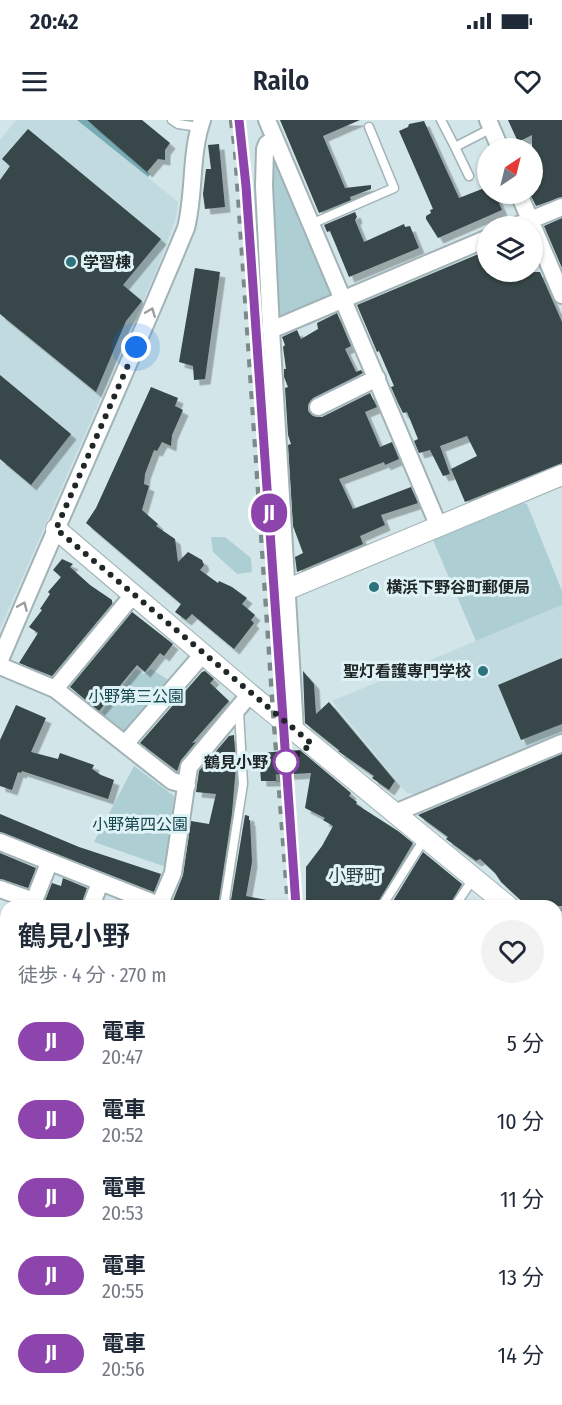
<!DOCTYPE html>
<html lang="ja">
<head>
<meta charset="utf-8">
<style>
  body { margin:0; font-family:"Fira Sans Condensed","Noto Sans JP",sans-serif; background:#f2f2f3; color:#1f2937; height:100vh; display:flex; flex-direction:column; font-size:22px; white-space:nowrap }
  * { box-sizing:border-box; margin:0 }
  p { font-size:20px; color:#747a83 }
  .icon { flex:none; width:33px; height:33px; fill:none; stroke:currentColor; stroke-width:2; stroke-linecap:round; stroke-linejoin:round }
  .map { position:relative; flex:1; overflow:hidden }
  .sheet { position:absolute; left:0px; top:780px; width:562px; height:506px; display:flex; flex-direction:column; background:#fff; border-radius:18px 18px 0 0; box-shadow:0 2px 4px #0004 }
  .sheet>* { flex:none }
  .badge { padding:0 12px; border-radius:20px; font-size:21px; line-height:39px }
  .needle { width:39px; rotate:35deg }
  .buttons { position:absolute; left:477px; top:18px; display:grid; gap:12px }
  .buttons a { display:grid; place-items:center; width:66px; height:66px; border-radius:50%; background:#fff; box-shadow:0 2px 4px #0004; font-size:30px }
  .you { position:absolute; width:30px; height:30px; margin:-15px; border:4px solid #fff; border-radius:50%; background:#1a73e8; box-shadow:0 0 0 9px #1a73e833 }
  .map>.badge { position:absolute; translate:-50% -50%; box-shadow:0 0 0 3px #fff }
  .round { display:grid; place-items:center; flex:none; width:63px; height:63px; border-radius:32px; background:#f2f2f3 }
  .head { display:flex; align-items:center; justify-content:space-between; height:102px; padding:0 18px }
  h1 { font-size:28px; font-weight:600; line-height:45px }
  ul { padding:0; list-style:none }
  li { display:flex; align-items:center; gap:18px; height:78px; padding:0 18px }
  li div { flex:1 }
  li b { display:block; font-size:22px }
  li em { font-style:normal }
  li .badge { min-width:66px; font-weight:700; text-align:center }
  .status { display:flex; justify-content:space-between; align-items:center; height:42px; padding:0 30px; background:#fff; direction:ltr }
  .status svg { height:16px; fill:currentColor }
  header { display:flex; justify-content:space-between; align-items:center; height:78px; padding:0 18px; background:#fff; font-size:27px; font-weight:600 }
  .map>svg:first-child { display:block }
  .built { fill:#c0dadf }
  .green { fill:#adced3 }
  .forest { fill:#78acb5 }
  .building { fill:#374649; filter:url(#shadow) }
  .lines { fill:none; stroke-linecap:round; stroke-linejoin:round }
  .service-casing { stroke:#a1b3b6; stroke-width:11 }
  .minor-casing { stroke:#a1b3b6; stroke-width:20 }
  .tertiary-casing { stroke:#a1b3b6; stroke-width:22 }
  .primary-casing { stroke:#a1b3b6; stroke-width:28 }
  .motorway-casing { stroke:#a1b3b6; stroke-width:32 }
  .service { stroke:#fff; stroke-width:8 }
  .minor { stroke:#fff; stroke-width:16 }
  .tertiary { stroke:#fff; stroke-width:20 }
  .primary { stroke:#fff; stroke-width:26 }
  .motorway { stroke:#fff; stroke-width:28 }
  .rail { stroke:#7c898b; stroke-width:4.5; stroke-dasharray:8 8; stroke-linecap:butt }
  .oneway { stroke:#9b9e9e }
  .line-casing { stroke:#fff; stroke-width:14 }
  .line { stroke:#8e44ad; stroke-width:9 }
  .walk { stroke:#202728; stroke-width:6; stroke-dasharray:0 10.8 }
  .poi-dot { fill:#2c737e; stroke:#dff2f5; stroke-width:2 }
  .stop-dot { fill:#fff; stroke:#8e44ad; stroke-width:3 }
  .labels { text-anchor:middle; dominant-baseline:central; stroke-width:6; stroke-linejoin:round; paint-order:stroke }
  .poi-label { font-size:16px; font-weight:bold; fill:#202728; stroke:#dff2f5; text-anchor:start }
  .park-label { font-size:16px; fill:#15454d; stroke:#dff2f5 }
  .stop-label { font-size:16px; font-weight:bold; fill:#202728; stroke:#dff2f5; text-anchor:end }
  .neighbourhood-label { font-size:18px; fill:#2d3c3e; stroke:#dff2f5 }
</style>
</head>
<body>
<div class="status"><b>20:42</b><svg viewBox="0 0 49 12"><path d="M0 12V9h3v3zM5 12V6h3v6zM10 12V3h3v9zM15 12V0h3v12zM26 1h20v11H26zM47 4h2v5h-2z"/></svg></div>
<header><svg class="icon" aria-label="menu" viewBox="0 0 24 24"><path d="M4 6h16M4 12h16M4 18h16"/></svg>Railo<svg class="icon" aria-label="heart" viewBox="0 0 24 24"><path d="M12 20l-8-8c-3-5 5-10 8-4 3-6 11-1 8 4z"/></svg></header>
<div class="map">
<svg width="562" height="1285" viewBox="0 0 562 1285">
  <defs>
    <filter id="shadow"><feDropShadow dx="5.5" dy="5.5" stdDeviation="0" flood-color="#0004"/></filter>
  </defs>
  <rect width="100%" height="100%" fill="#d2e5e8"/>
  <path class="built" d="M16 0H77L178 82 176 98 157 149 0 509V20Z
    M562 485V616L423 675 407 673 332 581Z
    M0 1070 6 1071V1280H344L347 1285H0Z"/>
  <path class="green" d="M275 40 335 179 278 204 271 41Z
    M523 383 527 384 562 471V485L476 521 433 420Z
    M211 417H225L251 438 252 452 237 454 213 432Z
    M136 549 144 554 151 549 170 561 126 614 100 594Z
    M134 646 174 676 166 747 94 722Z"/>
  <path class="forest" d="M77 0H87L150 54 148 57Z"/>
  <path class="building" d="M87 0H142L170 23 165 30V40L158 39 147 52Z
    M280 0H360L323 16 345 68 371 65V69L350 77 351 80 319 93Z
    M508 0H562V77L536 86 530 74H532V15L518 22Z
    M424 1 459 78 487 67 488 74H495L502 90 438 118 426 99V96L431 93 430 90 433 89 399 11 408 7 409 4Z
    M28 9 161 119 123 165 142 181 126 201 96 272 0 194V60L10 46 2 39Z
    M219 24 225 87 205 89 203 74 206 49H211L208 25Z
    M355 92 357 97 355 100 364 122 404 104 405 107 410 106 419 128 349 157 330 111 327 112 324 105Z
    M562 98V148L544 106Z
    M488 130V152H540L562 202V343L465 382 451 349 477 336 467 316 440 326 450 354 443 356 430 330 419 333 414 321 418 319 407 292 403 293 398 283 391 267 394 266 379 231 377 232 357 185Z
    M195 148 220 152 205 259 194 260 193 246 179 242Z
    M337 193 351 226 345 229 356 252 361 250 363 253 313 278 308 286V291L313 296 322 297 370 273 377 287 365 292 380 327 392 322 399 339 385 345 384 342 339 359 353 389 411 367 418 383 381 395 385 405 360 416 363 424 297 452 295 437 303 433 293 406 288 325 291 324 288 315 285 268 288 267 284 257V249H286L283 227 285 225 282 217 297 210 301 219 318 209 317 203Z
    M0 255 71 314 31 365 0 339Z
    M151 267 178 278 175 286 183 290 172 315 171 326 162 322 157 331 154 330 145 354 144 364 149 366 142 390 158 404 156 406 175 419 178 442 188 432 202 440 204 445 200 450 218 463 219 461 232 467 247 478 242 484 255 495 251 500 254 503 234 529 192 494 186 500 175 492 181 484 86 403 96 388Z
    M62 439 73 444 70 447 90 465 112 480V484L52 556 19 543 38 513 29 507 42 490 40 489 50 474 48 472 61 457 53 450Z
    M132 492 173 524 164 536 160 533 145 552 137 545 99 591 70 567Z
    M562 538V604L521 620 498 565Z
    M205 551 214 559 210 563 229 581 192 623 196 622 181 640 177 651 140 623 202 552Z
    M303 551 314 564 316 594 329 582 395 661 389 670 372 658 374 656 338 631H340L305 603Z
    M16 585 46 598 31 632 58 639 60 633 94 645 92 649 101 655 114 660 108 679 22 651 21 653 18 652 12 670 0 666V620Z
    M234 615 236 645 232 693 218 786H171L183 755 191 701 209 704 216 674 196 672 199 651 229 616Z
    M300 630 351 673 349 676 357 682 356 684 398 711 413 723 376 786H306V747L322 726 333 706 323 700 325 698 305 688 311 653 276 655 277 661H261L259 633Z
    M562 634V786H527L501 762 495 753 480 739 476 741 446 719 448 717 418 695Z
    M0 694 79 727 161 754 154 772 0 712Z
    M245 695 249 696V700H250L252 742 246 776 272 781V786H230Z
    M423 732 462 764 449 786H431L422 782 418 786H390Z
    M0 733 36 748 28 768 0 759Z
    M63 758 87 768 81 786H43L52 763 61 766Z"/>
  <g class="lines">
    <g class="service-casing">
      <path id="service" d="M172 0 178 4 199 7
        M441 0 455 27
        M469 56 455 27 492 8
        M311 104 394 68 369 7
        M224 786 243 664 239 591
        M382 786 425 718
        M455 786 473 759
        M556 920 562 911
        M556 1015 562 1019
        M0 1239 6 1223"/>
    </g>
    <g class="minor-casing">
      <path id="minor" d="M267 0 439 407
        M488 0 500 28
        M274 19 267 24 265 29 264 66 271 210 295 610
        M519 74 562 175
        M516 106 562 87
        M271 210 488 118
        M318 287 377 258
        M0 540C61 395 126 253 186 108 195 73 190 34 202 0
        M0 546 55 569 172 661 187 665
        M55 569 133 475
        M125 624 203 534
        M395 693 562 623
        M0 722 161 786
        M0 769 34 781
        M32 786 49 743
        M91 786 100 763
        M159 786 173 753 189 647 250 574
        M0 816 6 818
        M0 886 6 865
        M0 903 6 904
        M556 1166 562 1167
        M275 1280 290 1285"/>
    </g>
    <g class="tertiary-casing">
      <path id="tertiary" d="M56 409 250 574 508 786
        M286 470 562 355
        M556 827 562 831
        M556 1077 562 1068
        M556 1253 562 1257
        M200 1285 202 1280
        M439 1285 443 1280"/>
    </g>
    <g class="primary-casing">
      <path id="primary" d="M0 1039 6 1040
        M556 1147 562 1148"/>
    </g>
    <g class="motorway-casing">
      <path id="motorway" d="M0 996 6 997
        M556 1102 562 1103"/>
    </g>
    <use href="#service" class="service"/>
    <use href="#minor" class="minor"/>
    <use href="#tertiary" class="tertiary"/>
    <use href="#primary" class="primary"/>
    <use href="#motorway" class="motorway"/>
    <path class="rail" d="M231 0 235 30 273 591 288 786
      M262 293 286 640
      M366 1280 369 1285"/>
  </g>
  <defs><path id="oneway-chevron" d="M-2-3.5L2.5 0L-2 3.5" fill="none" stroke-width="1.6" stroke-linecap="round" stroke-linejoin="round" transform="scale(1.5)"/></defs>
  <g class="oneway">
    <use href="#oneway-chevron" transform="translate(151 192) rotate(-68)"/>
    <use href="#oneway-chevron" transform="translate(23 486) rotate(-67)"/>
  </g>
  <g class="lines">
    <g class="line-casing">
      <path id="line" d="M239 0 246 66 296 786"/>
    </g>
    <use href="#line" class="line"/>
    <path class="walk" d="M136 227 56 409 312 624 286 642"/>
  </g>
  <g class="poi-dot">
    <circle cx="71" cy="142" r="6"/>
    <circle cx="374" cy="467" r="6"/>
    <circle cx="483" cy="551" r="6"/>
  </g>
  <circle class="stop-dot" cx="286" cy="642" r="12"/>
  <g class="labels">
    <g class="poi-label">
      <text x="83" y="142">学習棟</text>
      <text x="386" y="467">横浜下野谷町郵便局</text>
      <text x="471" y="551" text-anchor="end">聖灯看護専門学校</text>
    </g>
    <g class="park-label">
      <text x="136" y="576">小野第三公園</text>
      <text x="140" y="704">小野第四公園</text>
    </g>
    <g class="stop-label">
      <text x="268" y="642">鶴見小野</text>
    </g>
    <g class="neighbourhood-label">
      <text x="355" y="756">小野町</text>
    </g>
  </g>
</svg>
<div class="buttons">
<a><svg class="needle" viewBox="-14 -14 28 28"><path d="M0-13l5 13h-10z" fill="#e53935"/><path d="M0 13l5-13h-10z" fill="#747a83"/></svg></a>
<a><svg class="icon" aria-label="layers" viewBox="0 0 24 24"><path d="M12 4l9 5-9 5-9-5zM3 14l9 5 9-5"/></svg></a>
</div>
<div class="you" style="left:136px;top:227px"></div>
<b class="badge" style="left:269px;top:393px;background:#8e44ad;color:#fff">JI</b>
<section class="sheet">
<div class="head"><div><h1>鶴見小野</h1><p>徒歩 · 4 分 · 270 m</p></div><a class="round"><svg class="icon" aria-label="heart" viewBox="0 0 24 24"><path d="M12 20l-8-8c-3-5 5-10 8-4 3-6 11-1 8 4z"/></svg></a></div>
<ul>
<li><span class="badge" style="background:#8e44ad;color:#fff">JI</span><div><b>電車</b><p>20:47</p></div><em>5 分</em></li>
<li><span class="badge" style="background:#8e44ad;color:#fff">JI</span><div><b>電車</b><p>20:52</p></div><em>10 分</em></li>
<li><span class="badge" style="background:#8e44ad;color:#fff">JI</span><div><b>電車</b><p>20:53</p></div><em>11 分</em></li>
<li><span class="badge" style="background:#8e44ad;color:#fff">JI</span><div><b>電車</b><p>20:55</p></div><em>13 分</em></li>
<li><span class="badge" style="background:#8e44ad;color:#fff">JI</span><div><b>電車</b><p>20:56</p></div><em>14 分</em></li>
</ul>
</section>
</div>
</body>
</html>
